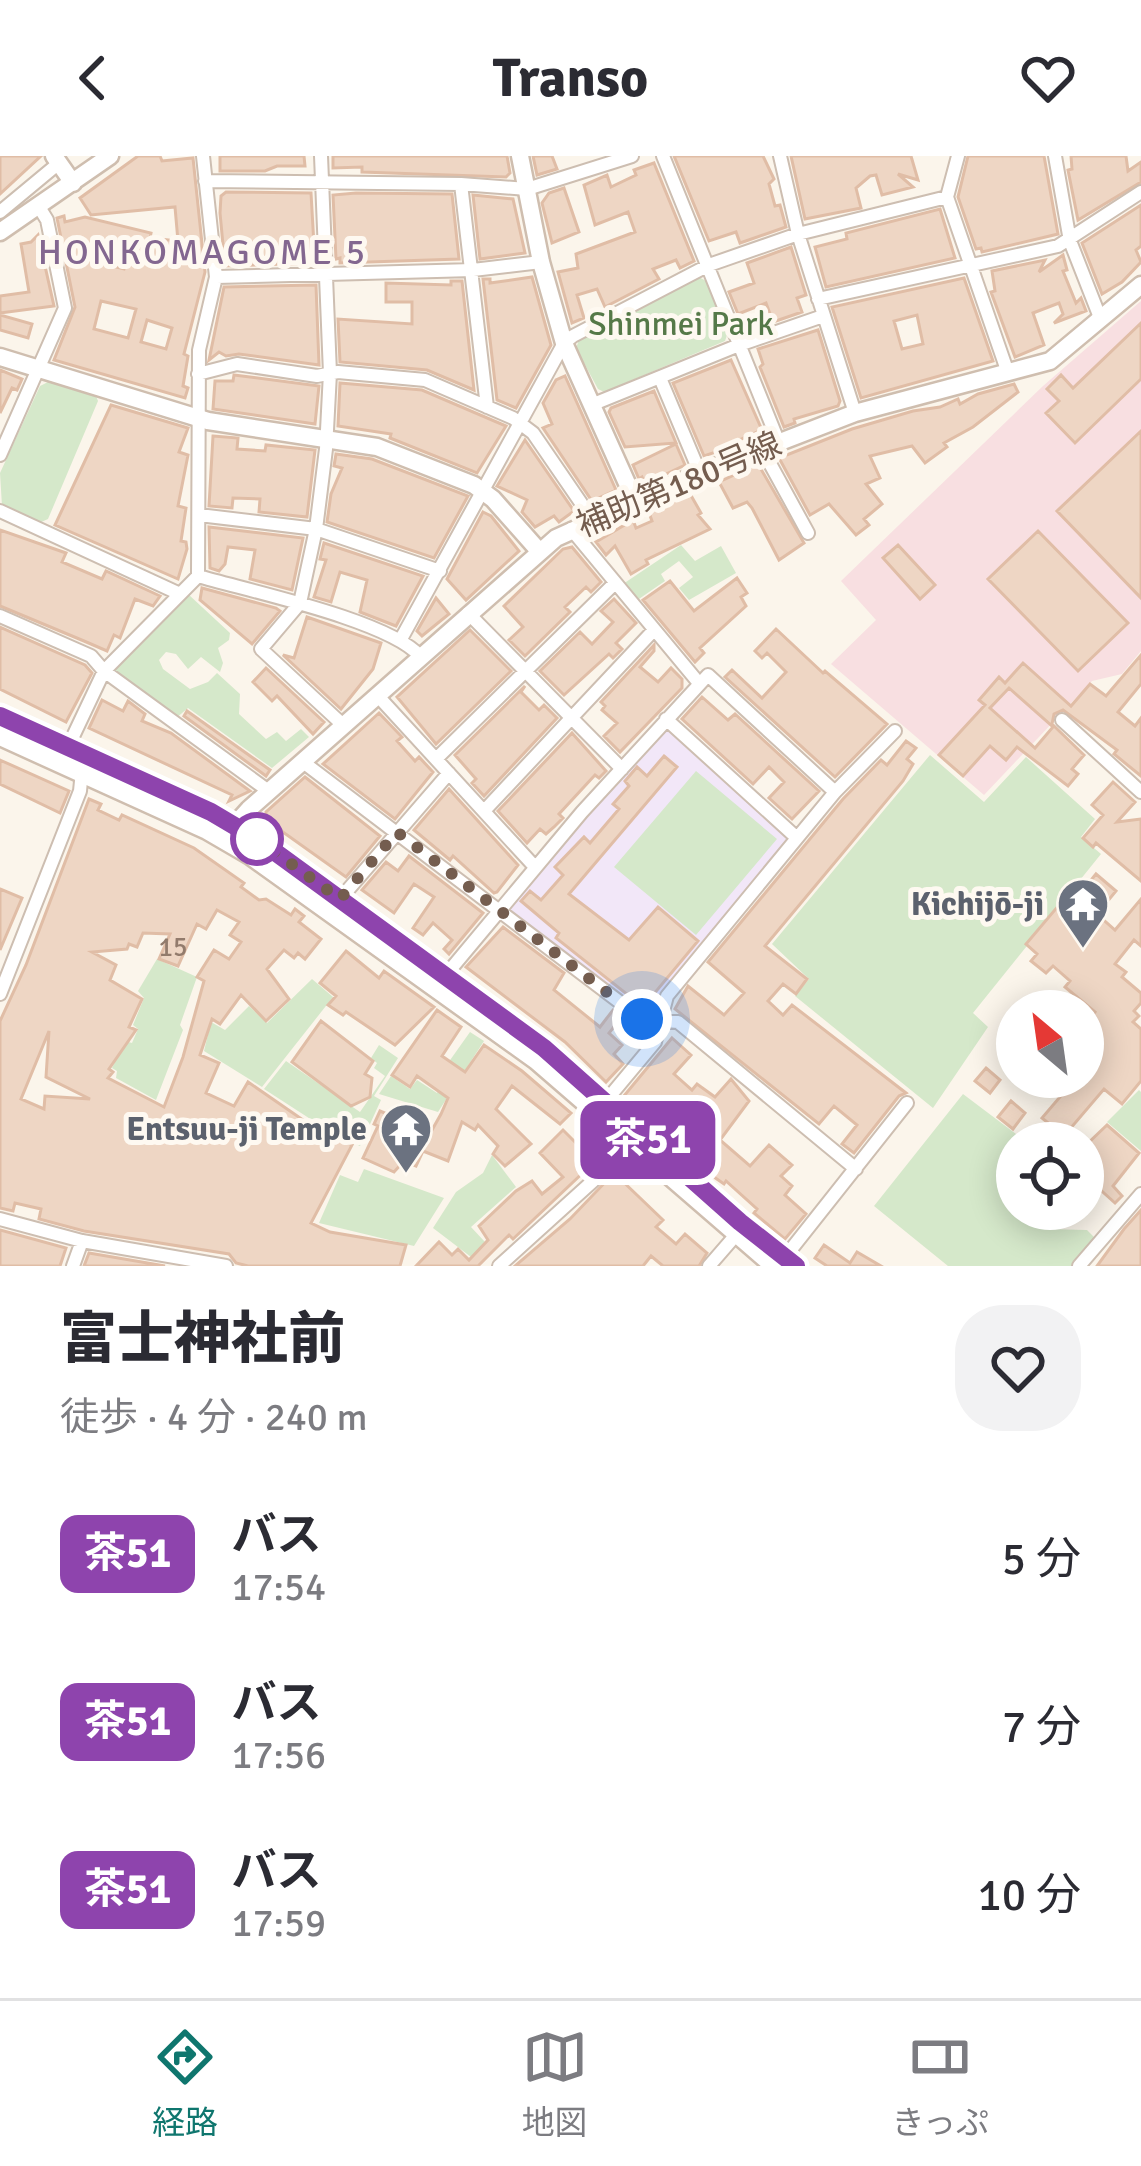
<!DOCTYPE html>
<html lang="ja">
<head>
<meta charset="utf-8">
<style>
  body { margin:0; font-family:Signika,"Noto Sans JP",sans-serif; background:#f2f2f3; color:#2b2b33; height:100vh; display:flex; flex-direction:column; font-size:45px; white-space:nowrap }
  * { box-sizing:border-box; margin:0 }
  p { font-size:39px; color:#7c7c81 }
  .icon { flex:none; width:66px; height:66px; fill:none; stroke:currentColor; stroke-width:2; stroke-linecap:round; stroke-linejoin:round }
  .map { position:relative; height:1110px; overflow:hidden }
  .drawer { display:flex; flex-direction:column; background:#fff; flex:1 }
  .drawer>* { flex:none }
  .badge { padding:0 24px; border-radius:18px; font-size:42px; line-height:78px }
  .needle { width:78px; rotate:331deg }
  .controls { position:absolute; left:996px; top:834px; display:grid; gap:24px }
  .controls a { display:grid; place-items:center; width:108px; height:108px; border-radius:50%; background:#fff; box-shadow:0 6px 30px #0003; font-size:60px }
  .you { position:absolute; width:60px; height:60px; margin:-30px; border:9px solid #fff; border-radius:50%; background:#1a73e8; box-shadow:0 0 0 18px #1a73e833 }
  .map>.badge { position:absolute; translate:-50% -50%; box-shadow:0 0 0 6px #fff }
  .round { display:grid; place-items:center; flex:none; width:126px; height:126px; border-radius:48px; background:#f2f2f3 }
  .head { display:flex; align-items:center; justify-content:space-between; height:204px; padding:0 60px }
  h1 { font-size:57px; font-weight:800; line-height:90px }
  ul { padding:0; list-style:none }
  li { display:flex; align-items:center; gap:36px; height:168px; padding:0 60px }
  li div { flex:1 }
  li b { display:block; font-size:45px }
  li em { font-style:normal }
  li .badge { min-width:132px; font-weight:700; text-align:center }
  header { display:flex; justify-content:space-between; align-items:center; height:156px; padding:0 60px; background:#fff; font-size:54px; font-weight:800 }
  .tabs { display:flex; justify-content:space-around; align-items:center; height:168px; border-top:3px solid #e1e1e2; background:#fff; font-size:33px; color:#7c7c81 }
  .tabs a { display:grid; justify-items:center; gap:6px }
  .tabs .active { color:#0f766e }
  .map>svg:first-child { display:block }
  .education { fill:#f2e7f8 }
  .medical { fill:#f8dfe1 }
  .green { fill:#d5e8ca }
  .building { fill:#eed6c4; stroke:#e0bda6; stroke-width:3; fill-rule:evenodd }
  .lines { fill:none; stroke-linecap:round; stroke-linejoin:round }
  .street-casing { stroke:#cdbeb1; stroke-width:16 }
  .secondary-casing { stroke:#cfbeaf; stroke-width:21 }
  .street { stroke:#fff; stroke-width:12 }
  .secondary { stroke:#fff; stroke-width:16 }
  .line-casing { stroke:#fff; stroke-width:27 }
  .line { stroke:#8e44ad; stroke-width:18 }
  .walk { stroke:#745d4f; stroke-width:12; stroke-dasharray:0 21.6 }
  .stop-dot { fill:#fff; stroke:#8e44ad; stroke-width:6 }
  .labels { text-anchor:middle; dominant-baseline:central; stroke-width:10; stroke-linejoin:round; paint-order:stroke }
  .number-label { font-size:27px; fill:#927b6c }
  .park-label { font-size:33px; fill:#557948; stroke:#fef9f1 }
  .street-label { font-size:33px; fill:#745d4f; stroke:#fef9f1 }
  .worship-label { font-size:33px; font-weight:bold; fill:#5b616d; stroke:#fef9f1; text-anchor:end }
  .neighbourhood-label { font-size:36px; letter-spacing:3px; fill:#836790; stroke:#fef9f1 }
</style>
</head>
<body>
<header><svg class="icon" aria-label="back" viewBox="0 0 24 24"><path d="M15 5l-7 7 7 7"/></svg>Transo<svg class="icon" aria-label="heart" viewBox="0 0 24 24"><path d="M12 20l-8-8c-3-5 5-10 8-4 3-6 11-1 8 4z"/></svg></header>
<div class="map">
<svg width="1141" height="1110" viewBox="0 0 1141 1110">
  <rect width="100%" height="100%" fill="#fbf5eb"/>
  <path class="education" d="M666 570 790 682 656 861 642 857 507 751Z"/>
  <path class="medical" d="M1141 145V495L1122 518 1092 525 984 639 831 508 876 464 841 425 1043 230Z"/>
  <path class="green" d="M699 121 706 125 727 179 725 185 604 236 598 233 576 192 579 184Z
    M50 225 96 240 98 245 48 363 39 367 2 350 0 317 40 230Z
    M681 389 695 405 721 390 736 417 689 444 679 432 693 421 679 405 661 418 665 425 636 445 623 428Z
    M188 438 230 477 229 484 218 492 223 507 220 516 201 501 188 513 176 498 166 496 159 504 163 513 190 533 208 526 217 517 240 538 239 558 266 583 277 576 286 585 301 573 309 581 272 612 188 552 175 563 109 514Z
    M930 599 984 646 1026 601 1095 663 1081 681 1101 698 973 857 988 871 933 952 795 840 809 823 772 788Z
    M696 615 777 683 696 779 614 711Z
    M157 803 197 821 180 869 183 874 156 944 116 922 117 915 112 912 125 885 132 887 138 873 133 869 144 842 138 835Z
    M312 823 333 841 262 931 204 895 211 866 225 874 249 850 267 867Z
    M470 876 484 885 438 956 379 938 391 920 410 933 417 924 437 937 454 912 448 907Z
    M379 889 398 902 374 940 381 944 360 990 332 977 264 933 286 905 360 956 385 920 374 912 377 907 371 902Z
    M1139 934 1141 936V995L1107 966Z
    M963 938 1028 987H1017V1053H1024L1047 1073 1087 1074 1096 1083 1073 1110H948L874 1050Z
    M492 999 516 1031 471 1071 485 1086 471 1101 433 1072 456 1036 483 1017Z
    M364 1013 444 1042 414 1090 319 1067 340 1019 358 1026Z"/>
  <path class="building" d="M0 0H41L0 38Z
    M138 0H160L162 5 193 2 205 116 184 198 188 200 183 230 188 232 185 242 54 204 75 151 57 62 64 60 65 66 85 61 151 77 150 82 178 85 175 51 91 59 80 42ZM110 83 131 88 124 113 104 108ZM101 145 136 153 128 182 94 173ZM147 164 172 172 166 193 141 186Z
    M220 0H304L305 10H277L265 15H220Z
    M333 0H507L510 17 506 21 362 16V11L333 12Z
    M533 0H552L557 13 537 19Z
    M674 0H763L774 23 769 28 775 50 780 49 786 71 740 87 736 76 709 85Z
    M791 0H911L918 24 898 18 913 31 882 39 876 19 870 20 856 32 861 52 805 63Z
    M968 0H1044L1058 78 982 96 981 92 976 93 958 41Z
    M1071 0H1126L1128 15 1141 6V26L1078 64 1068 14 1072 13Z
    M654 7 694 105 680 112 676 104 653 113 659 123 605 151 597 133 577 139 584 162 572 167 558 116 578 112 576 98 635 76 628 56 595 69 584 29 607 19 611 31 636 19 634 14Z
    M564 32 579 76 552 87 542 47 549 37Z
    M226 36 311 37 315 107 225 110 220 57 221 40Z
    M356 37 452 38 459 103 340 107V102L336 103 333 39Z
    M473 39 513 43 525 97 480 103Z
    M1141 49V90L1136 94 1141 106 1122 126 1102 138 1082 87Z
    M940 53 955 102 826 131 815 91 847 83 846 77Z
    M38 79 54 150 0 157V140L29 136 21 88 31 86Z
    M791 91 806 139 797 142 802 156 773 166 766 147 738 158 729 136 754 127 747 107Z
    M1063 99 1067 114 1063 115 1076 147 1081 142 1086 155 1054 167 1063 158 1059 147 1033 157 1044 189 1015 201 991 136 995 135 992 115 1045 104 1039 116Z
    M532 121 551 189 516 252 497 244 483 123H490V127Z
    M964 122 993 205 861 242 832 151ZM917 159 923 188 902 193 894 165Z
    M451 125H462L474 234 427 214 340 206 338 163 412 168V146H386V127L451 129Z
    M316 129 319 209 239 198 226 200 219 196 209 204 224 131Z
    M0 159 32 168 28 182 0 174Z
    M1141 167V223L1075 287 1046 257 1059 245 1047 233 1061 219 1073 232Z
    M818 174 840 245 838 250 794 263 795 267 784 271 760 211 763 208 758 193Z
    M731 204 762 274 739 284 740 288 704 300 673 227Z
    M0 214 22 223 17 234 12 232 0 257Z
    M234 219 319 230 315 268 213 253 215 225H233Z
    M565 220 616 334 592 345 543 272 552 268 543 247 556 224Z
    M340 227 422 234 506 270 477 317 390 282 391 278 338 270Z
    M1014 228 1018 236 973 271 944 287 947 291 925 307 912 290 870 300 880 322 866 328 882 348 864 363 869 369 856 379 829 348 810 359 779 302 852 273 913 255 940 251 958 243 960 248 978 238Z
    M654 235 676 287 625 291 609 256 611 252Z
    M111 249 188 272 179 296 188 299 178 350 186 352 181 385 186 386 187 393 178 423 55 369Z
    M1141 275V442L1057 355Z
    M213 280 238 282 237 293 265 295 266 289 315 294 307 361 259 356 260 343 233 342 232 352 209 350Z
    M525 284 574 355 559 366 554 360 535 371 522 356 527 344 497 330Z
    M676 288 685 309 645 328 642 321 639 323 633 309Z
    M336 298 372 303 468 340 434 402 327 366 331 338 342 312 334 310Z
    M758 308 804 387 779 404 752 352 747 346 733 352 719 326Z
    M689 336 701 357 698 359 710 373 646 404 648 408 631 418 615 390 606 399 596 386 633 364 636 372 652 365 648 354Z
    M483 356 491 360 519 395 466 444 447 423Z
    M209 371 303 382 292 434 250 423 255 394 228 391 225 408 219 415 210 412Z
    M0 374 66 397 62 406 102 423 106 415 160 440 153 450 135 443 120 482 114 479 107 495 84 485 0 450Z
    M1038 375 1128 467 1078 515 988 423Z
    M324 387 423 420 396 470 360 456 367 424 340 416 331 446 314 441 326 404 320 403Z
    M898 389 935 429 920 443 883 402Z
    M572 391 601 426 591 436 586 431 565 451 570 456 525 500 509 484 523 471 504 450 563 393Z
    M737 422 747 437 741 441 746 450 700 492 704 497 695 506 643 444 670 425 694 455Z
    M202 432 276 452 280 455 252 488 200 444Z
    M436 442 449 458 422 480 417 475Z
    M614 443 636 467 616 487 622 493 613 502 609 498 564 539 540 515 580 476 592 488 613 466 601 455Z
    M307 461 381 487 373 513 341 553 283 499 294 502Z
    M0 471 85 509 92 517 66 566 0 533Z
    M776 473 823 517 825 515 887 568 835 621 725 521 732 514 762 542 786 516 767 497 762 502 755 495Z
    M470 474 511 515 436 588 397 541Z
    M654 489V495L640 511 658 526 671 512 682 523V532L620 596 604 580 617 567 602 554 605 550 601 546Z
    M1141 499V528L1118 556 1135 570 1141 562V620L1114 598 1117 594 1063 554 1054 558 1052 568 1084 599 1072 613 1078 618 1068 630 1017 591 1006 604 990 590 963 620 939 599 985 549 979 544 999 521 1005 527 1023 507 1071 550 1090 528 1106 540ZM1009 532 1053 571 1035 592 990 552Z
    M266 512 324 566 313 578 277 540 272 545 253 526Z
    M525 530 521 536 539 554 544 549 557 562 484 640 472 627 476 623 455 599Z
    M702 541 728 564 735 558 819 635 792 663 769 642 784 626 769 611 753 628 682 563Z
    M102 544 123 555 128 545 145 558 142 565 171 577 250 635 229 645 232 639 89 572Z
    M187 555 270 614 266 620 184 560Z
    M379 557 402 581 397 585 415 605 419 601 433 616 395 663 323 608Z
    M572 577 606 615 599 622 595 619 559 658 563 662 554 671 546 678 540 673 527 687 498 655Z
    M906 585 916 592 907 603 913 608 903 625 765 790 807 823 796 838 783 828 768 845 783 859 792 849 906 937 899 940 854 997 842 988 857 969 834 950 819 968 675 853 688 830 724 859 744 837 708 806 843 643 881 604 887 609Z
    M664 600 677 611 569 738 629 784 658 751 698 785 643 851 556 782 559 777 521 745 530 735 541 744 563 719 555 711 584 681 590 687 619 653 613 648 629 630 625 625 637 611 647 620Z
    M0 604 69 635 60 657 0 628Z
    M305 621 380 680 346 721 266 664V656Z
    M1113 626 1135 646 1117 666 1141 663V725L1096 687 1093 691 1083 682 1103 659 1092 649Z
    M449 633 518 709 497 736 494 737 453 700 450 704 414 674Z
    M89 643 101 648 98 654 119 664 122 659 194 692 244 727 241 731 259 744 266 743 291 759 295 753 304 760 299 766 321 783 305 803 298 797 294 802 284 794 267 813 289 843 266 865 241 839 220 868 212 863 200 899 219 907 206 937 234 950 248 926 316 973 352 989 311 1067 330 1076 406 1089 400 1110H248L236 1107 229 1098 84 1075 39 1063 41 1053 15 1047 13 1055 0 1052V865L26 809ZM217 754 239 766 230 779 241 786 229 803 214 794 197 821 204 825 183 901 164 951 108 922 113 916 109 913 136 874 129 871 142 843 110 824 116 809 92 796 127 793 129 788 137 791 143 777 170 778 159 803 178 810 197 768 206 773ZM49 875 46 921 90 943 45 940 44 953 21 943Z
    M409 700 483 757 449 798 444 793 452 784 433 767 423 779 413 772 434 741 414 728 394 757 362 734 386 706 398 715Z
    M1096 718 1116 735 1097 758 1115 774 1141 743V790L1134 784 1115 808 1126 816 1122 821 1141 837V847L1134 855 1139 860 1133 866 1141 873V925L1122 948 1104 933 1064 980 1042 962 1077 921H1083V870L1095 856 1065 831 1070 825 1053 810 1046 817 1031 805 1037 798 1026 788 1059 749 1066 755Z
    M0 733 22 742 0 794Z
    M503 771 564 817 554 834 600 871 613 854 622 861 609 877 622 889 614 898 623 908 606 926 565 886 466 811Z
    M346 795 379 822 384 815 434 851 395 889 346 856 343 859 328 849 336 840 320 827Z
    M437 854 461 871 442 900 465 916 484 889 522 915 571 957 560 968 512 930 496 953 531 988 505 1010 493 998 498 990 478 969 475 974 462 966 448 1005 423 995 416 1010 404 1005 394 1016 363 1002 378 970 374 968 380 955 399 963 403 954 414 959 411 965 432 974 441 958 448 942 417 920 410 931 392 919Z
    M321 865 373 905 365 918 372 922 370 941 351 950 292 906Z
    M672 882 691 899 674 918 692 934 697 928 715 941 731 923 749 945 720 984 750 1010 769 989 792 1009 781 1020 792 1030 785 1039 806 1058 785 1083 754 1057 757 1053 726 1025 724 1028 714 1021 623 941Z
    M986 912 1000 924 990 937 975 925Z
    M1011 945 1025 957 1013 973 998 961Z
    M1107 969 1139 997 1113 1030 1122 1040 1115 1047 1083 1018V992Z
    M563 974 583 994 595 979 609 992 513 1083 509 1079 478 1110H416L439 1086 452 1099 458 1093 469 1104 488 1084 479 1070 516 1035 532 1025 542 1038 563 1021 540 997Z
    M614 1017 663 1064 656 1071 676 1088 685 1078 707 1097 699 1110H663L651 1100 643 1110H515L570 1063Z
    M1141 1054V1110H1097L1124 1073Z
    M0 1074 66 1092 60 1110H0Z
    M824 1089 850 1107 857 1096 881 1110H827L815 1102Z
    M89 1097 165 1110H84Z"/>
  <g class="lines">
    <g class="street-casing">
      <path id="street" d="M321 0 330 217 326 293 316 373 300 447 261 493 343 569
        M663 0 779 287
        M780 0 798 78 855 257
        M958 0 947 41 1008 217
        M1055 0 1070 85 1101 164
        M205 25 461 28 527 33 632 0
        M461 28 487 251
        M0 56 59 7
        M216 121 473 114 541 106
        M818 143 1058 90 1141 36
        M198 218 237 208 317 220 338 216 425 224 513 262 533 277 592 363
        M660 222 700 317
        M591 249 739 189 823 160
        M762 293 808 377
        M0 299 65 152 47 64 39 51
        M0 355 180 438
        M199 359 316 373 440 415
        M571 373 698 526
        M198 420C249 435 388 464 420 500
        M468 457 622 613
        M0 460 91 500 104 515 270 636
        M401 483 564 187 573 180 709 109 798 78 947 41
        M377 539 535 711
        M666 563 797 682
        M1062 564 1141 636
        M72 597 68 591 104 515 198 420 199 194 216 121 203 0
        M436 603 615 427
        M303 606 642 863 678 866 856 1013
        M484 655 653 475
        M340 743 449 617
        M440 826 582 656 708 519 835 636
        M0 838 80 635 82 615
        M605 946 655 886 667 840 835 636 895 575
        M0 1063 82 1085 226 1110
        M785 1101 907 947
        M73 1110 82 1085
        M499 1110 593 1025 633 982
        M709 1110 735 1080
        M1079 1110 1141 1038"/>
    </g>
    <g class="secondary-casing">
      <path id="secondary" d="M54 0 73 27
        M520 0 541 106 564 187 635 345
        M0 76 110 0
        M0 201 208 265 377 291 474 329 493 343 539 395
        M0 560 211 656 260 685 545 893 740 1066 797 1110
        M0 581 207 675 250 700 536 905 773 1110
        M222 683 249 653 556 382 700 317 855 257 1050 205 1141 129"/>
    </g>
    <use href="#street" class="street"/>
    <use href="#secondary" class="secondary"/>
  </g>
  <g class="lines">
    <g class="line-casing">
      <path id="line" d="M0 560 211 656 260 685 544 892 740 1066 796 1110"/>
    </g>
    <use href="#line" class="line"/>
    <path class="walk" d="M257 683 340 743 397 676 642 863"/>
  </g>
  <defs>
    <g id="temple-pin" transform="scale(2.7)"><path d="M0 17L-7.5 6A9.5 9.5 0 1 1 7.5 6Z" fill="#6b7280" stroke="#fef9f1"/><path d="M0-6L5-2H3V0L6.5 2.5H4V6H1.5V3h-3V6H-4V2.5H-6.5L-3 0V-2H-5Z" fill="#fff"/></g>
  </defs>
  <g fill-rule="evenodd">
    <use href="#temple-pin" x="1083" y="748"/>
    <use href="#temple-pin" x="406" y="973"/>
  </g>
  <circle class="stop-dot" cx="257" cy="683" r="24"/>
  <g class="labels">
    <g class="number-label">
      <text x="173" y="791">15</text>
    </g>
    <g class="park-label">
      <text x="681" y="168">Shinmei Park</text>
    </g>
    <g class="street-label">
      <text transform="translate(679 329) rotate(-23)">補助第180号線</text>
    </g>
    <g class="worship-label">
      <text x="1044" y="748">Kichijō-ji</text>
      <text x="367" y="973">Entsuu-ji Temple</text>
    </g>
    <g class="neighbourhood-label">
      <text x="203" y="96">HONKOMAGOME 5</text>
    </g>
  </g>
</svg>
<div class="controls">
<a><svg class="needle" viewBox="-14 -14 28 28"><path d="M0-13l5 13h-10z" fill="#e53935"/><path d="M0 13l5-13h-10z" fill="#7c7c81"/></svg></a>
<a><svg class="icon" aria-label="locate" viewBox="0 0 24 24"><circle cx="12" cy="12" r="6"/><path d="M12 2v4M12 18v4M2 12h4M18 12h4"/></svg></a>
</div>
<div class="you" style="left:642px;top:863px"></div>
<b class="badge" style="left:648px;top:984px;background:#8e44ad;color:#fff">茶51</b>
</div>
<section class="drawer">
<div class="head"><div><h1>富士神社前</h1><p>徒歩 · 4 分 · 240 m</p></div><a class="round"><svg class="icon" aria-label="heart" viewBox="0 0 24 24"><path d="M12 20l-8-8c-3-5 5-10 8-4 3-6 11-1 8 4z"/></svg></a></div>
<ul>
<li><span class="badge" style="background:#8e44ad;color:#fff">茶51</span><div><b>バス</b><p>17:54</p></div><em>5 分</em></li>
<li><span class="badge" style="background:#8e44ad;color:#fff">茶51</span><div><b>バス</b><p>17:56</p></div><em>7 分</em></li>
<li><span class="badge" style="background:#8e44ad;color:#fff">茶51</span><div><b>バス</b><p>17:59</p></div><em>10 分</em></li>
</ul>
</section>
<nav class="tabs">
<a class="active"><svg class="icon" aria-label="directions" viewBox="0 0 24 24"><path d="M12 3l9 9-9 9-9-9zM9 14v-3h6M13 9l2 2-2 2"/></svg>経路</a>
<a><svg class="icon" aria-label="map" viewBox="0 0 24 24"><path d="M3 6l6-2 6 2 6-2v14l-6 2-6-2-6 2zM9 4v14M15 6v14"/></svg>地図</a>
<a><svg class="icon" aria-label="tickets" viewBox="0 0 24 24"><path d="M3 7h18v10H3zM15 7v10"/></svg>きっぷ</a>
</nav>
</body>
</html>
